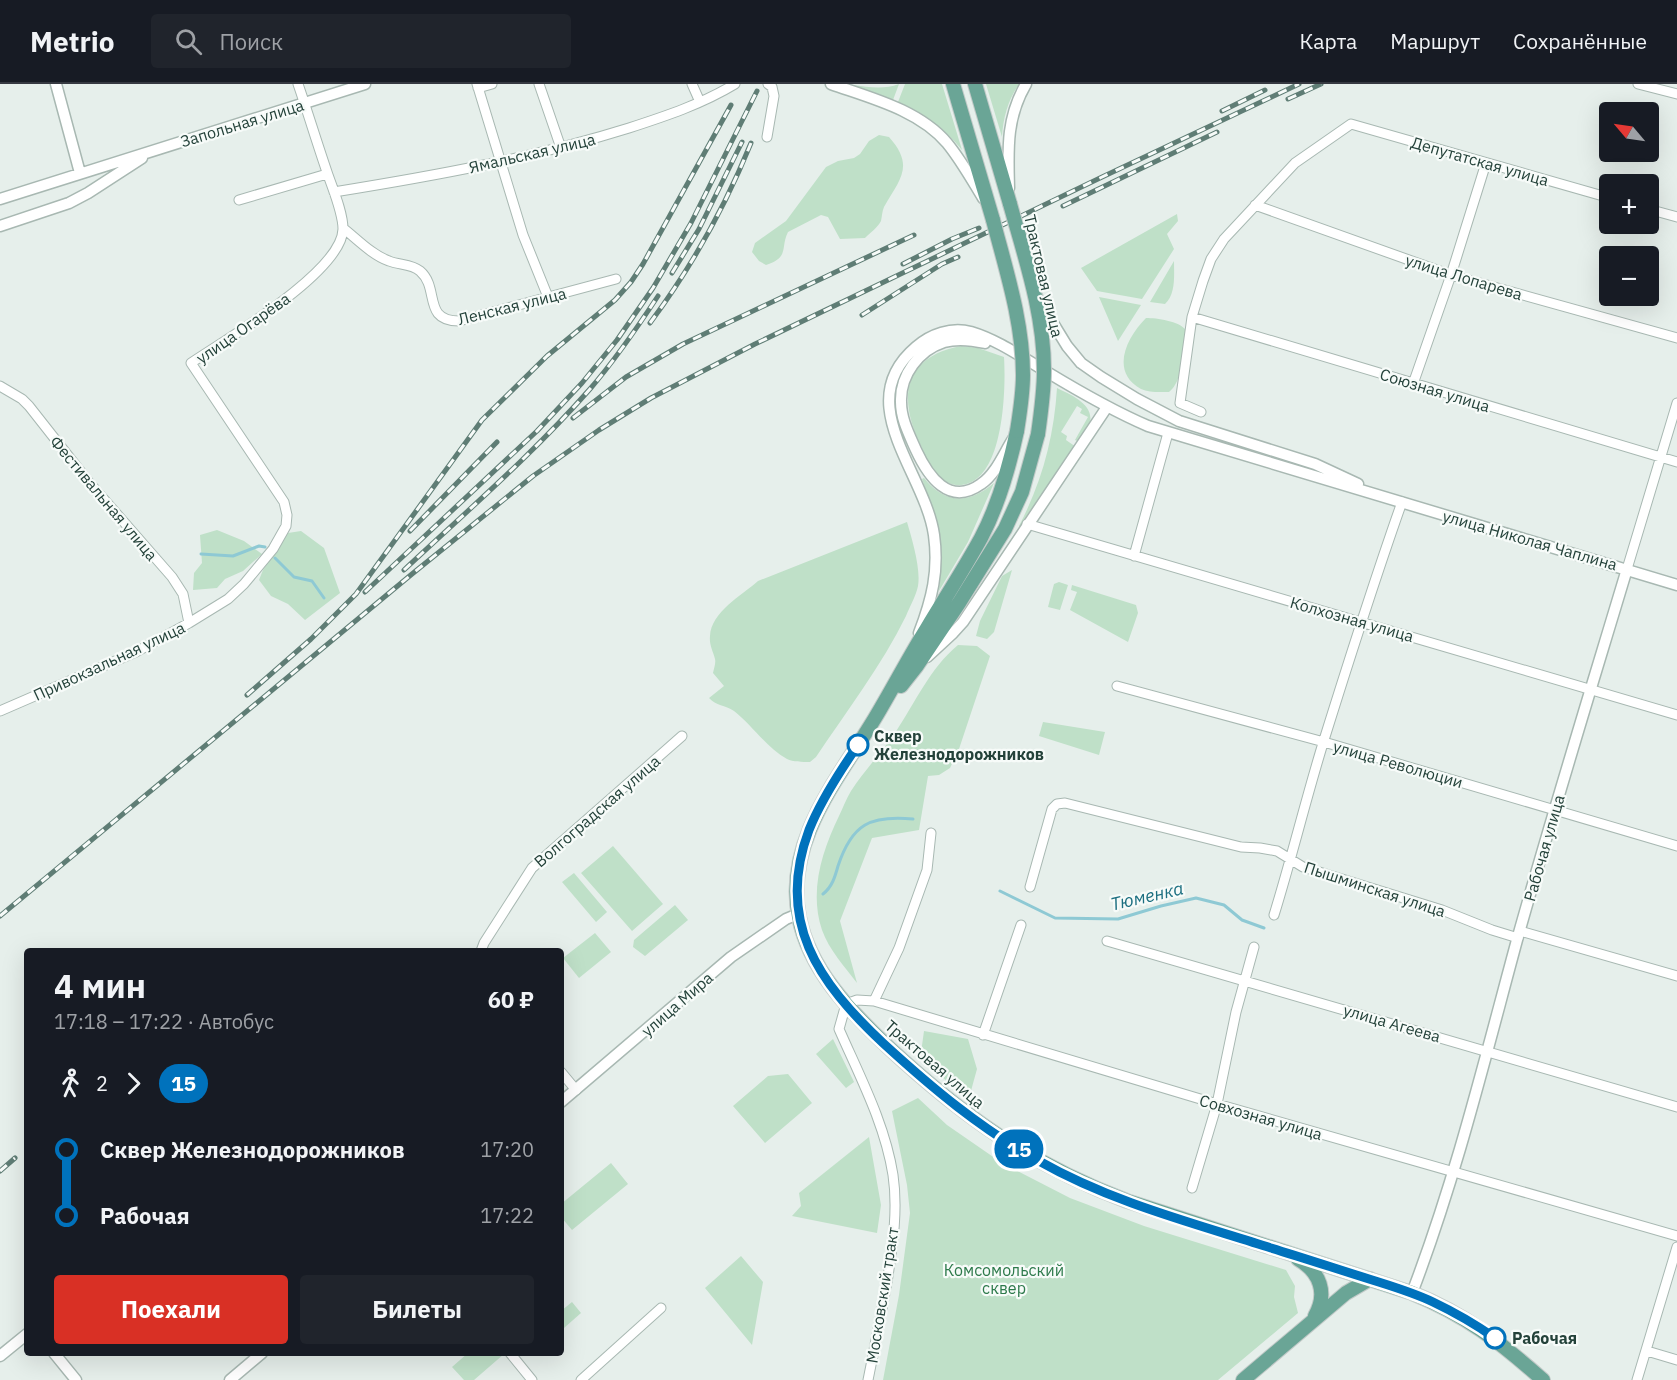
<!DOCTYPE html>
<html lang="ru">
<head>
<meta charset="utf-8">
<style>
  body { margin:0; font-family:"IBM Plex Sans",sans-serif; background:#20242c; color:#f1f3f6; height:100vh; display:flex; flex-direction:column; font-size:22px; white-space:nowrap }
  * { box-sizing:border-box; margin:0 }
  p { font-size:20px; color:#9ea1a6 }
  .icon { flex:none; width:33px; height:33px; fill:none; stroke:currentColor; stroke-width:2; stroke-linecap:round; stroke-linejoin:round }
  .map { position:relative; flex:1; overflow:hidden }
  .drawer { position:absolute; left:24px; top:864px; width:540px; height:408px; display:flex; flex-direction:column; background:#171b24; border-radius:6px; box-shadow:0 6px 24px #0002 }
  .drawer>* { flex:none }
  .badge { padding:0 12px; border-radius:20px; font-size:21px; line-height:39px }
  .needle { width:39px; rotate:299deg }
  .controls { position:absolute; left:1599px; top:18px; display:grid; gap:12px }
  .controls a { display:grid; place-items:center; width:60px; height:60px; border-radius:6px; background:#171b24; box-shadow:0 6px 24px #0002; font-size:30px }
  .map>.badge { position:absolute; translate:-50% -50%; box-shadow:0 0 0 3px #fff }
  .legs { display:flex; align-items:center; gap:9px; height:66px; padding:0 30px; font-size:20px }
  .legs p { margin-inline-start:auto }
  .headline { display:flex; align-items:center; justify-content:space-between; height:102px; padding:0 30px }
  h1 { font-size:33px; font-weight:800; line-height:45px }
  .cta { display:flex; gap:12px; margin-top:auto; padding:12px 30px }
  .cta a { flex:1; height:69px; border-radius:6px; background:#d93025; color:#fff; font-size:24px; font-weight:800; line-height:69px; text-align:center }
  .cta a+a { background:#20242c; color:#f1f3f6 }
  ul { padding:0 30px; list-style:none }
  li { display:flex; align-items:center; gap:21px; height:66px; font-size:22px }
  li i { display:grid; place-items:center; width:9px; height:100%; margin:0 8px; background:currentColor }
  li i::after { content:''; width:15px; height:15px; margin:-8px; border:4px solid; border-radius:50%; background:#171b24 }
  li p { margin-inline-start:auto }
  li:first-child i { background:linear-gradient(#0000 50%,currentColor 0) }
  li:last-child i { background:linear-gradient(currentColor 50%,#0000 0) }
  header { display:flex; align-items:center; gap:36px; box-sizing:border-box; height:84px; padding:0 30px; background:#171b24; border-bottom:2px solid #363941 }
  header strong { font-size:28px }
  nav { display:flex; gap:33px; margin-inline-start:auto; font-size:21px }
  .search { width:420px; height:54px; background:#20242c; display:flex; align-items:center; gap:15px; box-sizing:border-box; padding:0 21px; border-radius:6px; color:#9ea1a6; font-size:22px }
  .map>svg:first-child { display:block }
  .green { fill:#bfe0c8 }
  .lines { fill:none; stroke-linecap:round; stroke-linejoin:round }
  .stream { stroke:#8ec9d4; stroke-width:3 }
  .minor-casing { stroke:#a8b8b2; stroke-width:11 }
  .tertiary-casing { stroke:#a8b8b2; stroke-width:13 }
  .primary-casing { stroke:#c2cac8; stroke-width:16 }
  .minor { stroke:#fff; stroke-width:9 }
  .tertiary { stroke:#fff; stroke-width:10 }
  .primary { stroke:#6aa596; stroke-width:14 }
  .rail-casing { stroke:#5f7d75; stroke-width:5 }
  .rail { stroke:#f7fbf9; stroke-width:3; stroke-dasharray:9; stroke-linecap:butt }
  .primary-bridge-casing { stroke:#c2cac8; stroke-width:16; stroke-linecap:butt }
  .primary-bridge { stroke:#6aa596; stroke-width:14 }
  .line-1-casing { stroke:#fff; stroke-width:14 }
  .line-1 { stroke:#0072bc; stroke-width:9 }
  .stop-1-dot { fill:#fff; stroke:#0072bc; stroke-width:3 }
  .labels { text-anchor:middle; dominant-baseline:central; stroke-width:4.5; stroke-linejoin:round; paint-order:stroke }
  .street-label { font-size:16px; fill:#24423a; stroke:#f7fbf9 }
  .stop-label { font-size:16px; font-weight:bold; fill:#24423a; stroke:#f7fbf9; text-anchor:start }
  .park-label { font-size:16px; fill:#2d7a4b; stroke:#f7fbf9 }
  .water-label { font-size:18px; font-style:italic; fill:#1c6f80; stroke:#f7fbf9 }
</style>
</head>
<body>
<header>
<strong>Metrio</strong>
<div class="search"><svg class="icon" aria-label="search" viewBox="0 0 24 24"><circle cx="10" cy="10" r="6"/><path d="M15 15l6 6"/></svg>Поиск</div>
<nav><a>Карта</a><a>Маршрут</a><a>Сохранённые</a></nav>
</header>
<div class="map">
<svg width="1677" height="1296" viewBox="0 0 1677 1296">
  <rect width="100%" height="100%" fill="#e6efeb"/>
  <path class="green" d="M899 0 893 16 852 1C869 3 883 6 899 0Z
    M905 0H942L962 66C944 44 924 29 898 18Z
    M986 0H1019C1008 16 1003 34 1002 53Z
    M879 51 889 53C915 82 900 95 884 123 882 128 882 132 881 137 878 143 870 149 865 154L840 155 828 133 821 131 788 148C780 164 790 173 766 181L759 177 752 168 755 159 786 137 826 83 838 77 854 74 860 70 869 57Z
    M1177 130 1178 137 1167 150 1174 165 1142 215 1097 207 1081 184Z
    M1174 177C1174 191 1176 210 1165 220L1150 218Z
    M1099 213 1141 221 1118 257Z
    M1146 234C1157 234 1179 237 1186 246 1184 264 1183 298 1169 308 1161 308 1149 309 1141 305 1110 288 1126 254 1146 234Z
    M961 262 978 264 1004 273C1006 304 1004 386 969 399 962 402 954 402 947 398 934 392 927 375 921 362 898 315 902 273 961 262Z
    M1057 304C1071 311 1097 321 1089 342 1087 347 1082 353 1079 358L1075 356 1088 333 1080 329 1082 325 1077 322 1061 348 1067 352 1066 356 1076 363 1039 418 1036 419 1021 444 1019 442C1042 398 1054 353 1057 304Z
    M924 394C946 421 969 420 994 399L968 458 939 507C943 463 937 436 922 395Z
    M907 438C912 455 921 485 918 502 916 512 910 522 906 532 882 581 846 628 816 673L810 678C802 678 793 678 787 675 766 663 752 641 734 627 725 621 716 622 709 614L724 602 713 589C714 584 716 579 715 575 713 567 709 561 710 552 711 528 742 511 758 497Z
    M217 446 244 457 262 470 243 487 225 495 217 504 193 506 194 489 202 479 200 451Z
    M301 447 324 464 340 509 305 536 288 520 271 512 259 496 263 486 288 449Z
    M1012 486 994 548 987 555 976 552 980 537 1002 492Z
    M1059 498 1068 501 1060 526 1048 523 1054 500Z
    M1072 501 1136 521 1138 529 1128 558 1070 526 1077 508 1071 506Z
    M958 561 977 562 990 572 959 665 950 684 939 691 928 692 919 746 872 754 840 837 857 899C845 883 829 866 822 846 809 807 822 767 839 732 843 724 846 715 851 707 864 687 881 669 895 649 915 619 930 584 958 561Z
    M1043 638 1105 648 1099 671 1039 652Z
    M613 762 663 820 632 847 581 789Z
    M574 789 607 828 596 838 562 798Z
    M675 821 688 836 645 872 633 863 634 856Z
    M595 849 611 868 579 894 563 874Z
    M924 947 968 955 977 985 969 1014 920 976Z
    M833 955 854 998 846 1004 816 970Z
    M788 990 812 1019 765 1059 733 1022 768 992Z
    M918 1014 947 1041 1002 1079 1070 1114 1144 1142 1286 1186 1295 1202 1294 1213 1298 1229 1218 1296H883L899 1211 910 1129 907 1101 892 1027Z
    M869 1053 881 1121 877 1149 792 1132 801 1122 799 1109Z
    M611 1079 628 1100 572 1146 561 1133V1120Z
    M741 1172 763 1198 752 1261 705 1204Z
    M572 1218 581 1229 564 1244 561 1241V1227Z
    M468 1269H503L504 1270 474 1296H464L452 1283Z"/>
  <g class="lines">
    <path class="stream" d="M201 470 233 472 259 462 265 463
      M275 474 294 493 312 497 324 514
      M1000 807 1055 834 1118 835 1161 822 1196 814 1224 821 1242 836 1264 844
      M823 810C832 803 835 793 838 782 852 740 870 731 913 735"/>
    <g class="minor-casing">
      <path id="minor" d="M477 0 523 151 548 213
        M539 0 561 64
        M692 0 700 18
        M1638 0 1677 10
        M478 4 492 0
        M767 53 774 12 772 3 768 0
        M334 108C433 92 533 74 629 44 666 32 702 20 735 0
        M239 116 327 90
        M1255 121 1451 191 1677 254
        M1648 125 1677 133
        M343 144C357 155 372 171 389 177 399 181 412 180 420 187 440 204 422 237 459 237L616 195
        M1192 233 1677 378
        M1413 300 1451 191 1486 79
        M0 302 22 315 29 322 88 397 172 493 183 510 189 539
        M1201 328 1180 319 1192 233 1203 197 1211 175 1224 155 1295 79 1351 40 1610 114
        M1027 440 1677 631
        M1134 472 1168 349
        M1627 485 1677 319
        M1117 602 1324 658 1677 762
        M0 627 136 568 189 539 228 515 244 500 273 465 286 442 287 431 284 418 191 279C225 256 342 188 343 145 343 128 332 103 327 88 317 59 308 29 298 0
        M1030 803 1052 725 1057 720 1065 719 1241 763 1260 764 1277 767 1303 783 1442 826 1492 846 1518 854
        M1274 831C1292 773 1306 714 1324 656 1349 576 1374 497 1402 418
        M1520 847 1677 892
        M1107 857 1677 1023
        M481 867 484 859 532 784 682 652
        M874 917 899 864 927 786 931 749
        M983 951 1021 841
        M561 988 576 1006
        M1192 1104 1217 1020 1236 928 1254 863
        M1647 1267 1677 1276
        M510 1269 532 1296
        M581 1296 661 1224
        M868 1296C875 1261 882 1227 888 1192 893 1159 898 1125 893 1091 885 1040 860 993 839 945L846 920 857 916 874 917 1217 1020 1677 1152
        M1637 1296 1677 1163"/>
    </g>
    <g class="tertiary-casing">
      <path id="tertiary" d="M56 0 80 89
        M831 0C871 14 919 26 947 59 961 76 972 96 983 114
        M1009 104C1008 66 1006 34 1026 0
        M0 115 365 0
        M0 142 69 119 88 109 142 74
        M1037 213 1067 262 1081 279 1101 293 1137 315 1179 337 1315 380 1358 400
        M985 259C972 256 958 254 944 258 919 266 900 291 901 318 901 335 909 350 916 366 928 392 949 423 981 400 996 390 1004 369 1013 355
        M919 549C932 515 939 487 934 451 925 388 850 319 916 263 931 250 951 243 971 248 998 256 1023 274 1047 288 1080 308 1113 327 1148 342L1677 501
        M927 573 953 549 963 538 1107 323
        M561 1018 731 873 786 835 798 830
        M1412 1209C1456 1094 1485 974 1517 856 1552 731 1590 608 1627 485
        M54 1269 76 1296
        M0 1272 27 1250
        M230 1296 262 1269"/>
    </g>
    <g class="primary-casing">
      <path id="primary" d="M953 0 993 136
        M975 0 1010 120
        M1017 347C1009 384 999 420 981 454 964 485 945 514 927 544 909 573 893 604 875 634 839 694 784 757 799 833 809 885 850 927 887 962 962 1032 1030 1080 1127 1117L1412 1209C1466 1231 1500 1258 1543 1296
        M901 602 916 583 959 519 1005 445 1022 408 1038 350
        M1298 1175C1320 1188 1328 1209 1315 1232
        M1243 1296 1346 1209 1370 1195"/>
    </g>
    <use href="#minor" class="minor"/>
    <use href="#tertiary" class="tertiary"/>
    <use href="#primary" class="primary"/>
    <g class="rail-casing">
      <path id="rail" d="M1288 15 1321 0
        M1222 27 1265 6
        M1063 122 1217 48
        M903 180 952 155 979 144
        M672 189 699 145 742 58
        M862 231 942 180 958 173
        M650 239C691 184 725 123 751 59
        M573 334 626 293 683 260 914 151
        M410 447 497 358
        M404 486C467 427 533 370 590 305 615 276 637 244 658 212
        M365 508 537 347 582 299 617 256 653 204 691 139 757 7
        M247 611 311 555 356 510 482 336 547 272 615 216 631 198 643 180 731 21
        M0 832 412 490 533 392 599 346 651 314 755 260 1100 94 1299 0
        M0 1087 15 1074"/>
    </g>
    <use href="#rail" class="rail"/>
    <g class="primary-bridge-casing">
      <path id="primary-bridge" d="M1010 120C1025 174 1044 229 1044 286 1044 307 1041 329 1038 350
        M993 136C1006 186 1023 238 1023 291 1023 310 1020 328 1017 347"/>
    </g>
    <use href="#primary-bridge" class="primary-bridge"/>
  </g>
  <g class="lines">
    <g class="line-1-casing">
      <path id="line-1" d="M858 661C840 687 821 716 809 746 775 837 818 898 883 959 932 1004 981 1045 1039 1077 1111 1118 1193 1139 1271 1164 1304 1174 1337 1185 1369 1195 1391 1202 1412 1208 1433 1218 1454 1228 1475 1240 1495 1254"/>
    </g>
    <use href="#line-1" class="line-1"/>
  </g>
  <g class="stop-1-dot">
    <circle cx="858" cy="661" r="10"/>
    <circle cx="1495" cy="1254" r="10"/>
  </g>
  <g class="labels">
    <g class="street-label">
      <text transform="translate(242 39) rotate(-17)">Запольная улица</text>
      <text transform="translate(532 69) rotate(-13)">Ямальская улица</text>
      <text transform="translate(1480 77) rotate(16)">Депутатская улица</text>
      <text transform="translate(1044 192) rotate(77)">Трактовая улица</text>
      <text transform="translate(1464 193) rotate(17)">улица Лопарева</text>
      <text transform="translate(512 222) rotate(-14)">Ленская улица</text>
      <text transform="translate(243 244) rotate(-35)">улица Огарёва</text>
      <text transform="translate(1435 306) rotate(17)">Союзная улица</text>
      <text transform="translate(104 414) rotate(50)">Фестивальная улица</text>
      <text transform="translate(1530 456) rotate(16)">улица Николая Чаплина</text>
      <text transform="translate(1352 535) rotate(16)">Колхозная улица</text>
      <text transform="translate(109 577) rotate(-25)">Привокзальная улица</text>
      <text transform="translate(1398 680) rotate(16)">улица Революции</text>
      <text transform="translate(597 727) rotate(-41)">Волгоградская улица</text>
      <text transform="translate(1544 764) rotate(-74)">Рабочая улица</text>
      <text transform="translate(1375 805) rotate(18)">Пышминская улица</text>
      <text transform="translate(677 920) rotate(-41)">улица Мира</text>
      <text transform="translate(1392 939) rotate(16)">улица Агеева</text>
      <text transform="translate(935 980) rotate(41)">Трактовая улица</text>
      <text transform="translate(1261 1033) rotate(16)">Совхозная улица</text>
      <text transform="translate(882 1211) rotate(-81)">Московский тракт</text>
    </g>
    <g class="stop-label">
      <text x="874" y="652">Сквер<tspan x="874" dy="18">Железнодорожников</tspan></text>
      <text x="1512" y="1254">Рабочая</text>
    </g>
    <g class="park-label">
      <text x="1004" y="1186">Комсомольский<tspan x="1004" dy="18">сквер</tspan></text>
    </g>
    <g class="water-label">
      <text transform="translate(1147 812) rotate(-13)">Тюменка</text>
    </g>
  </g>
</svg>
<div class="controls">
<a><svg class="needle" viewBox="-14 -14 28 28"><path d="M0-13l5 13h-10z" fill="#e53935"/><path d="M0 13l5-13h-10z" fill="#9ea1a6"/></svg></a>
<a>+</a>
<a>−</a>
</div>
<b class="badge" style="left:1019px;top:1065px;background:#0072bc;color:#fff">15</b>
<section class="drawer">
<div class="headline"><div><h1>4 мин</h1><p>17:18 – 17:22 · Автобус</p></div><b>60 ₽</b></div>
<div class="legs"><svg class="icon" aria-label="walk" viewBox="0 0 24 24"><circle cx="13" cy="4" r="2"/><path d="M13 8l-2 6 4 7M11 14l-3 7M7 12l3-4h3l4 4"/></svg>2<svg class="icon" aria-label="forward" viewBox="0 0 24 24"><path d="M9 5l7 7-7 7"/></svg><b class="badge" style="background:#0072bc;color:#fff">15</b></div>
<ul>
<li><i style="color:#0072bc"></i><b>Сквер Железнодорожников</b><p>17:20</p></li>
<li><i style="color:#0072bc"></i><b>Рабочая</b><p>17:22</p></li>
</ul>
<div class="cta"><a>Поехали</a><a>Билеты</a></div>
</section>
</div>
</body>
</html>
